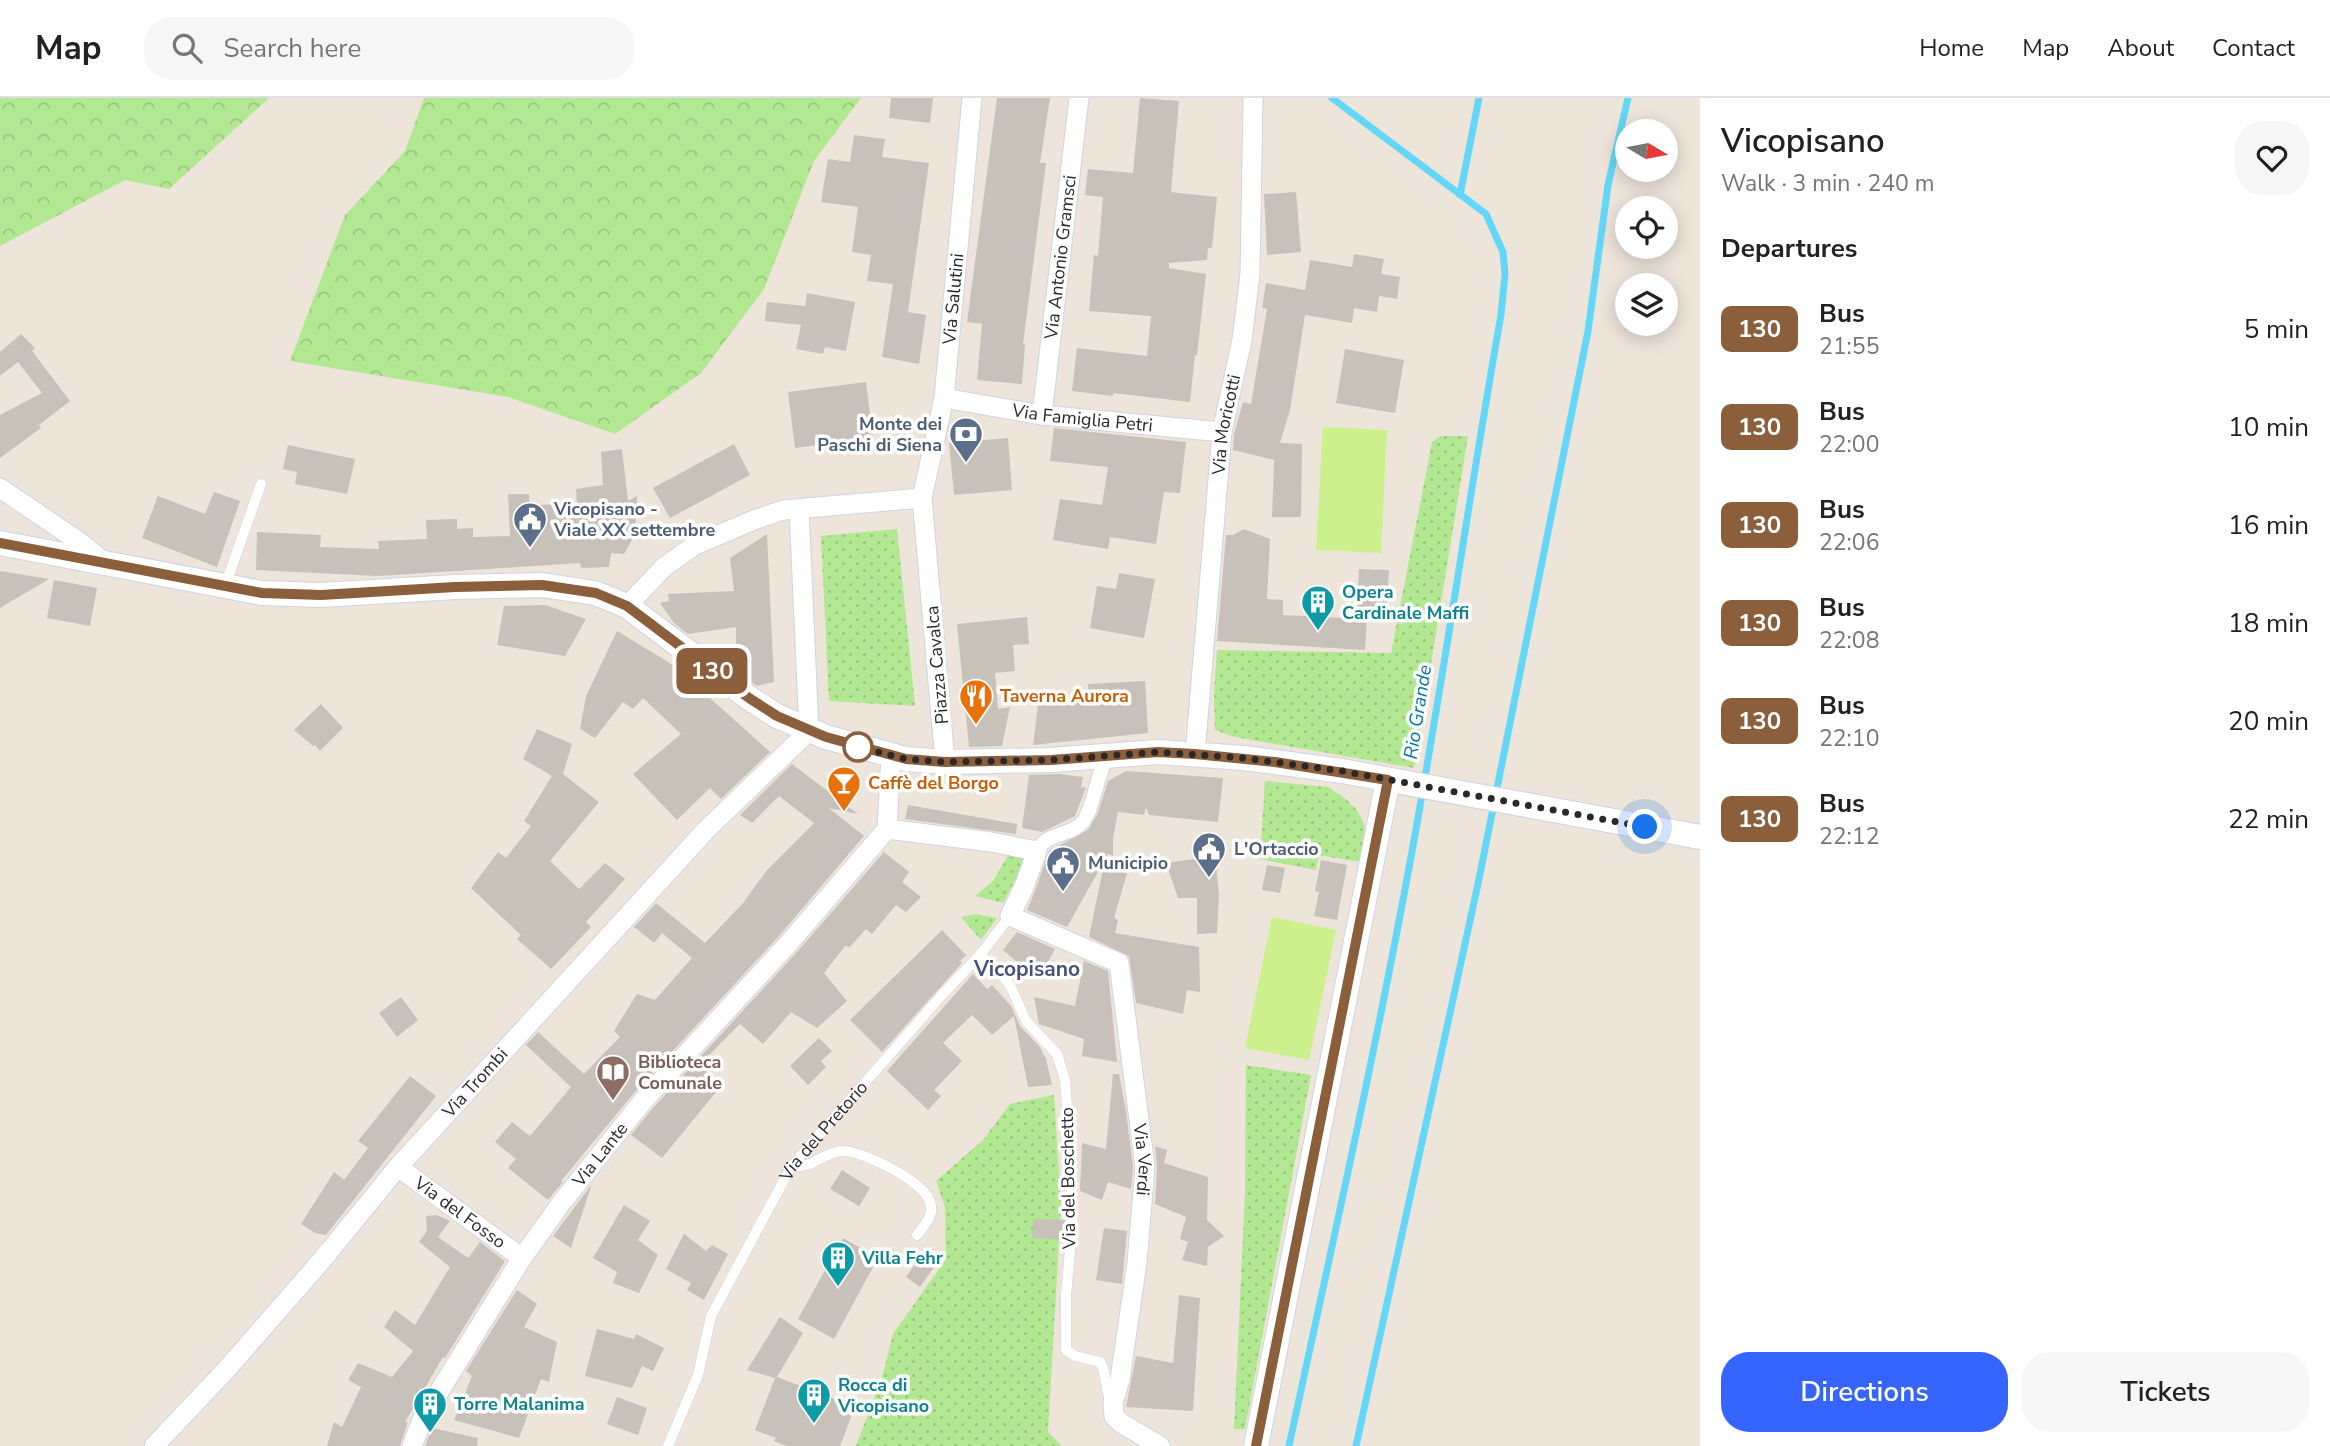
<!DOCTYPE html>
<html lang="en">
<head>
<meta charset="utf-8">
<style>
  body { margin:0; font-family:"Nunito Sans",sans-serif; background:#f6f6f6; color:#222; height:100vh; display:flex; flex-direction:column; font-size:26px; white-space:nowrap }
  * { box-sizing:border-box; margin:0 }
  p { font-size:23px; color:#767676 }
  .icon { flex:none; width:38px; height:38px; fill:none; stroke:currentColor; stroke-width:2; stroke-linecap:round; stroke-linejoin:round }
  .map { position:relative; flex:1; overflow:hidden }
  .panel { display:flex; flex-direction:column; background:#fff; width:630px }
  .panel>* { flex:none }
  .badge { padding:0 14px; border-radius:10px; font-size:24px; line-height:46px }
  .needle { width:46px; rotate:100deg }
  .tools { position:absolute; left:1615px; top:21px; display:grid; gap:14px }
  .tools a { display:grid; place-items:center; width:63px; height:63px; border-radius:50%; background:#fff; box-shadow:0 4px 18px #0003; font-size:35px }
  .you { position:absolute; width:35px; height:35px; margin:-18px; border:5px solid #fff; border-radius:50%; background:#1a73e8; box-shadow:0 0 0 10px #1a73e833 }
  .map>.badge { position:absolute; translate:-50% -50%; box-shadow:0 0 0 4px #fff }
  h2 { padding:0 21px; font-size:26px; line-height:63px }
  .round { display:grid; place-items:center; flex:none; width:74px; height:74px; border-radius:28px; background:#f6f6f6 }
  .headline { display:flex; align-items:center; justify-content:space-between; height:119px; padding:0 21px }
  h1 { font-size:33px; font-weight:600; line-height:52px }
  .primary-button { display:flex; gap:14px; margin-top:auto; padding:14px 21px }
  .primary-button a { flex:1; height:80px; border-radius:28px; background:#3564ff; color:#fff; font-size:28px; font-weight:600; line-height:80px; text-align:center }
  .primary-button a+a { background:#f6f6f6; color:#222 }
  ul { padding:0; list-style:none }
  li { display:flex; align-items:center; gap:21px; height:98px; padding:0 21px }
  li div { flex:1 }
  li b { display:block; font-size:26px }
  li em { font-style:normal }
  li .badge { min-width:77px; font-weight:700; text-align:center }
  header { display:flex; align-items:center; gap:42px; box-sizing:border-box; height:98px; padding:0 35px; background:#fff; border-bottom:2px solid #e0e0e0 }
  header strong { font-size:33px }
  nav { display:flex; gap:38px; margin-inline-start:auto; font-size:24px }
  .search { width:490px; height:63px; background:#f6f6f6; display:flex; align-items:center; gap:18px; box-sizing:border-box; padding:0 24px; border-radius:28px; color:#767676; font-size:26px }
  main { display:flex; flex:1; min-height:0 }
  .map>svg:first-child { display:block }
  .forest { fill:url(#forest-crowns) }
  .park { fill:url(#park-dots) }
  .pitch { fill:#cbf08c }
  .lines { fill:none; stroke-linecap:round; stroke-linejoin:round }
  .stream { stroke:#64d7f8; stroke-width:7 }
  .building { fill:#c8c1ba }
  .service-casing { stroke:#cfd4e4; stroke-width:11 }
  .pedestrian-casing { stroke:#cfd4e4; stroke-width:16 }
  .minor-casing { stroke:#cfd4e4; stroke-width:21 }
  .tertiary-casing { stroke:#cfd4e4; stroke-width:26 }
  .service { stroke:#fff; stroke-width:10 }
  .pedestrian { stroke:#fff; stroke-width:14 }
  .minor { stroke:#fff; stroke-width:19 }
  .tertiary { stroke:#fff; stroke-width:24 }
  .line-casing { stroke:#fff; stroke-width:16 }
  .line { stroke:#8b5e3c; stroke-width:10 }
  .walk { stroke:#292929; stroke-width:7; stroke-dasharray:0 12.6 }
  .stop-dot { fill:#fff; stroke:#8b5e3c; stroke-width:3.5 }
  .labels { text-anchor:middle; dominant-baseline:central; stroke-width:7; stroke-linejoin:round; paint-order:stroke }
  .street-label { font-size:18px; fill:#292929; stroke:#fff }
  .service-label { font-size:18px; font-weight:bold; fill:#4e5e75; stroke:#fff; text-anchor:start }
  .culture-label { font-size:18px; font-weight:bold; fill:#0d838f; stroke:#fff; text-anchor:start }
  .food-label { font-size:18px; font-weight:bold; fill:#c56008; stroke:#fff; text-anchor:start }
  .education-label { font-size:18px; font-weight:bold; fill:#785e54; stroke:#fff; text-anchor:start }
  .water-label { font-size:19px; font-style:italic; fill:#0374a4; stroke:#fff }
  .quarter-label { font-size:21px; font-weight:bold; fill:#46537e; stroke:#fff }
</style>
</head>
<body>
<header>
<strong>Map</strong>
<div class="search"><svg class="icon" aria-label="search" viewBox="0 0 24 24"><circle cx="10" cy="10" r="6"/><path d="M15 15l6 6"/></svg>Search here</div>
<nav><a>Home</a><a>Map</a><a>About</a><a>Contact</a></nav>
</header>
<main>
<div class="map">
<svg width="1700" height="1348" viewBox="0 0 1700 1348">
  <defs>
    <pattern id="forest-crowns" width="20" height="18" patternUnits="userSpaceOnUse" patternTransform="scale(1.75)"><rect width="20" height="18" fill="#b3e892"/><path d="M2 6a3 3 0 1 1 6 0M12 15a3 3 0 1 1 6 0" fill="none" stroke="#9ac77e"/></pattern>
    <pattern id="park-dots" width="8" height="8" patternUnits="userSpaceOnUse" patternTransform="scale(1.75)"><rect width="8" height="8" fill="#b3e892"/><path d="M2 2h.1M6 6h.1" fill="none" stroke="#9ac77e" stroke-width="1.8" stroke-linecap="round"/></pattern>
  </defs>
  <rect width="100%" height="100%" fill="#ede4da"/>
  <path class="forest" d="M0 0H269L169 91 125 82 0 148Z
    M424 0H861L814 63 764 191 701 275 615 336 508 299 290 263 345 117 405 53Z"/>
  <path class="park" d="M1440 338H1468L1414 670 1235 639 1215 632 1214 594 1217 552 1391 555 1432 344Z
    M897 431 915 608 829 603 821 438Z
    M1265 683 1328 689 1347 702 1357 712 1365 728 1360 764 1319 757 1316 772 1260 761Z
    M1011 752 1027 760 1003 805 975 798 993 783Z
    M975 816 997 820 981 842 961 819Z
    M1246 967 1311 977 1245 1331H1234L1245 1095Z
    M1054 997 1061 1108 1048 1334 1062 1348H856L882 1279 893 1236 946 1161 945 1109 936 1083 983 1042 1010 1006Z"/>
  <path class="pitch" d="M1323 329 1387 332 1381 455 1316 452Z
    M1272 819 1336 832 1309 962 1245 950Z"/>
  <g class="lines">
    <path class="stream" d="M1460 97 1479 0
      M1289 1348C1331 1152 1375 956 1411 759 1444 579 1469 397 1501 217L1505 176 1503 154 1486 116 1332 0
      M1356 1348 1478 786 1588 233 1608 87 1628 0"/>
  </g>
  <path class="building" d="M891 0H933L930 25 889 20Z
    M997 0H1050L1040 65H1046L1023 246H1025L1022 286 977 282 982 226 967 224Z
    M1140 0 1179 3 1171 94 1217 99 1212 150H1208L1207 162 1169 165V170L1206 176 1197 257H1195L1190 304 1113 295V298L1072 293 1077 250 1147 258 1151 218 1089 213 1094 157 1098 158 1103 99 1085 97 1088 71 1133 75Z
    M854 37 885 41 882 59 929 65 908 214 926 217 919 266 882 259 893 186 867 183 871 157 852 154 858 109 821 104 828 61 850 64Z
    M1296 94 1301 154 1267 157 1264 96Z
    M1354 156 1384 161 1381 176 1400 179 1397 201 1379 198 1377 214 1354 210 1352 225 1305 217 1290 312 1280 345 1302 346 1301 419H1272L1274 362 1233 352 1234 336 1243 304 1251 306 1267 211 1262 210 1266 185 1305 192 1310 162 1352 169Z
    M807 195 855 204 846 253 825 249 823 256 796 251 801 227 765 223 767 204 805 208Z
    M21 236 35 250 32 253 70 303 39 327 41 330 0 360V317L42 295 18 264 0 278V254Z
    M1345 251 1404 262 1395 315 1336 305Z
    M866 284 873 340 795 350 788 294Z
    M1054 330 1186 344 1180 395 1164 394 1156 446 1110 439 1108 451 1053 442 1060 401 1102 407 1108 369 1050 363Z
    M1008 340 1012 392 954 397 949 345Z
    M734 346 750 377 670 420 653 390Z
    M288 347 355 361 347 396 295 386 297 374 283 371Z
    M622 351 628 403 637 398 635 436 624 456 611 455 609 469 581 470 580 465 378 478 256 472 257 434 321 437 320 449 379 451 378 443 427 441 426 422 457 421V431L473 430V439L510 438 508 396H529V407L577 406 576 391 603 387 601 354Z
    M214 394 240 403 217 469 142 440 158 398 205 416Z
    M1244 431 1270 441 1267 501 1283 502V517L1367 521 1365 552 1217 543 1226 437H1233Z
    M767 436 774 584 757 588 736 572V529L688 536 674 525 660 505 669 503 668 496 734 493 730 460Z
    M1359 471 1389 472 1386 518 1357 516Z
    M0 473 49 481 0 510Z
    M1119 475 1155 481 1144 540 1090 530 1097 488 1116 491Z
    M54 482 97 490 90 528 47 520Z
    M545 507 586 521 565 558 497 547 504 508Z
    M1027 519 1029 546 1013 547 1015 573 995 575 998 611 1010 609 1002 648 969 649 957 526Z
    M617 533 673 567 770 654 721 701 710 690 677 722 633 676 681 636 643 600 633 611 623 604 595 640 580 631 586 598Z
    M1145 583 1148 635 1033 647 1038 607 1051 606V603L1089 599 1088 586Z
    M321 606 343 630 320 653 315 647 313 648 294 632Z
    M537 631 572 646 563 676 599 704 550 763 579 791 605 765 625 781 586 824 591 829 551 871 517 841 521 837 471 790 498 754 506 760 531 728 524 723 552 678 523 661Z
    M792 666 858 716 829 710 864 738 779 838 634 995 561 1083 563 1084 548 1102 508 1070 516 1061 495 1044 512 1024 530 1038 571 989 526 947 538 934 584 976 620 939 614 933 637 896 655 902 692 860 662 835 654 845 634 829 656 805 705 845 743 805 767 772 814 725 779 698 752 725 740 717Z
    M1126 673 1223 680 1218 724 1149 717 1146 709 1144 717 1118 714 1113 740V758L1108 756 1067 829 1027 812 1035 793 1049 753 1088 732 1098 715 1108 683Z
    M1059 676 1083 679 1081 690 1086 689 1075 718 1042 734 1022 730 1029 677Z
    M908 707 1017 726 1016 736 905 721Z
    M884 754 909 774 902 784 921 799 906 814 896 807 872 836 866 831 850 849 845 848 824 875 847 903 817 930 791 914 763 946 740 926 700 966 721 988 662 1060 631 1037 652 1011 797 854Z
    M1215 758 1219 797 1217 835 1197 836V800H1178L1166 765Z
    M1321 762 1347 767 1337 822 1314 818 1319 794 1315 793Z
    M1267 767 1285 770 1280 795 1262 792Z
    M1103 771 1127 775 1114 820 1118 822 1115 835 1199 849 1200 894 1187 892 1183 916 1136 905 1129 858 1089 839Z
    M942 832 966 857 960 863 962 865 882 954 850 922Z
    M1017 834 1055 851 1038 882 1003 852Z
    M1084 863 1108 873 1117 964 1082 958 1084 941 1039 926 1034 899 1075 908Z
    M973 876 987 891 992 887 1011 908 1020 928 1040 949 1046 961 1052 987 1028 989 1014 918 992 937 972 917 943 945 962 963 934 992 941 998 928 1012 887 973Z
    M401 899 418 922 397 939 379 915Z
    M819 940 832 953 821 963 826 969 808 987 790 968Z
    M1113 976H1119L1126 1013 1133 1069 1131 1091 1108 1084 1102 1102 1080 1093 1082 1045 1106 1051Z
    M410 978 436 998 326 1137 315 1135 301 1126 334 1074 344 1082 368 1050 358 1043Z
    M1155 1048 1167 1052 1164 1065 1208 1079 1207 1122 1224 1138 1208 1149 1207 1168 1182 1162 1188 1144 1180 1141 1186 1119 1155 1106 1157 1070Z
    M842 1072 870 1090 859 1108 830 1091Z
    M592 1086 578 1128 571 1150 553 1138Z
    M624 1107 650 1123 638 1142 658 1157 639 1195 613 1185 617 1174 593 1160Z
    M437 1117 450 1123 438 1139 468 1160 480 1144 505 1163 445 1260 443 1259 405 1324H408L400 1348H327L334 1324 342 1329 361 1289 348 1282 358 1265 392 1279 413 1253 384 1229 395 1212 415 1227 450 1169 419 1144 427 1133 426 1118Z
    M1033 1121 1065 1122 1063 1142 1032 1140Z
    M1104 1130 1127 1133 1122 1186 1096 1182Z
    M684 1136 706 1153 712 1147 728 1156 704 1202 687 1192 691 1185 666 1171Z
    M843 1140 878 1160 834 1241 798 1221Z
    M925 1151 939 1162 920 1189 906 1179Z
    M517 1192 537 1206 524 1229 557 1244 549 1284 541 1281 519 1340 454 1322 472 1278 466 1273Z
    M1179 1197 1200 1200 1193 1313 1126 1309 1136 1258 1173 1265Z
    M780 1219 803 1235 777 1279 855 1309 840 1348H787L774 1343 776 1340 755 1332 775 1280 747 1272Z
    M597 1231 634 1241 636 1236 664 1250 653 1273 642 1268 632 1290 585 1278Z
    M617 1299 647 1310 638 1337 607 1326Z
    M432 1330 478 1340 477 1348H425Z"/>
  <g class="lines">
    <g class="service-casing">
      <g id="service">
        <path d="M225 488 261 386"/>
        <path d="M980 857 1001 875 1011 889 1026 923 1057 956 1065 982 1072 1075V1130L1066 1197V1252L1075 1258 1100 1264C1109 1279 1103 1289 1111 1302"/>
        <path d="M791 1069C798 1068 806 1068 812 1065 822 1060 831 1054 842 1053 864 1053 929 1085 931 1108 933 1119 923 1129 917 1137"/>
        <path id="s1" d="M668 1348 698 1277 711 1218 791 1069 941 898 980 857 1010 818"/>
      </g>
    </g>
    <g class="pedestrian-casing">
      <path id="pedestrian" d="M1037 753C1045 735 1070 738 1082 725 1094 711 1096 678 1107 659"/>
    </g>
    <g class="minor-casing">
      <g id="minor">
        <path id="s2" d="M944 300 1042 317 1222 334"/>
        <path id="s3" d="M1042 317 1079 0"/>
        <path d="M0 390 81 445 104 464"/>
        <path d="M627 508 664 469 695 447 754 422 783 412 922 400"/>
        <path id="s4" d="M1195 656 1222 334 1242 242 1250 176 1253 0"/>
        <path id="s5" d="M945 664 922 400 944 300 972 0"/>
        <path id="s6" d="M887 731 991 744 1037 753 1024 789 1010 818 1119 865 1145 1069 1137 1165 1120 1281 1113 1305 1114 1318 1121 1325 1160 1348"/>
        <path d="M887 731 891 657"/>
        <path id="s7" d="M398 1069 522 1160"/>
        <path id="s8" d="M154 1348 226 1272 322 1162 398 1069 644 800 705 733 809 633 799 411"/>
        <path id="s9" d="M412 1348 423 1320 437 1297 522 1160 562 1104 643 1003 788 846 887 731"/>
      </g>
    </g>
    <g class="tertiary-casing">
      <path id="tertiary" d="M0 445 262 495 321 497 455 489 542 487 595 495 627 508 749 600 777 618 826 639 906 661 945 664 1051 662 1158 654 1244 660 1342 673 1700 739
        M1256 1348 1388 682"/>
    </g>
    <use href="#service" class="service"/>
    <use href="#pedestrian" class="pedestrian"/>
    <use href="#minor" class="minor"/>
    <use href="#tertiary" class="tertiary"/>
  </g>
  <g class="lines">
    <g class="line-casing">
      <path id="line" d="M0 445 262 495 321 497 455 489 542 487 596 495 627 508 749 600 777 618 826 639 906 661 945 664 1051 662 1158 654 1195 656 1275 664 1388 682 1256 1348"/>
    </g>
    <use href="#line" class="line"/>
    <path class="walk" d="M858 649 850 647 906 661 945 664 1051 662 1158 654 1244 660 1342 673 1645 729"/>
  </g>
  <defs>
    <g id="bank-pin" transform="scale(1.75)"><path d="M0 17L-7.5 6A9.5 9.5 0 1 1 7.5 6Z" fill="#5c6f8a" stroke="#fff"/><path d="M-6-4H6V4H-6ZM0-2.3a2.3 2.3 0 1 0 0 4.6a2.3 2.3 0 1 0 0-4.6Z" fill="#fff"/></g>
    <g id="civic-pin" transform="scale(1.75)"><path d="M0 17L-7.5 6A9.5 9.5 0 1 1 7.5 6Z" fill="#5c6f8a" stroke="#fff"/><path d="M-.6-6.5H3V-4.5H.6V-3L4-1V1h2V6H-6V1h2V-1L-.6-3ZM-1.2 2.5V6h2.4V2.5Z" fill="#fff"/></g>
    <g id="building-pin" transform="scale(1.75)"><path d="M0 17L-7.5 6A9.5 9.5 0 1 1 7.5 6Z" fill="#0f9aa8" stroke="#fff"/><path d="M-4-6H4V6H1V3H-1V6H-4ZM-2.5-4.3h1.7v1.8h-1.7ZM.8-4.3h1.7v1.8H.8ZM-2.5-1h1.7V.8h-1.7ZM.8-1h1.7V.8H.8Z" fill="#fff"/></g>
    <g id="restaurant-pin" transform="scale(1.75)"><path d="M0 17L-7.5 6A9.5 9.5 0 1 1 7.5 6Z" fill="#e8710a" stroke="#fff"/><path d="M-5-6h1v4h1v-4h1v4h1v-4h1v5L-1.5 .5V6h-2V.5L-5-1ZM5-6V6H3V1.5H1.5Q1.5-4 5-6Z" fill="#fff"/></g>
    <g id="bar-pin" transform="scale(1.75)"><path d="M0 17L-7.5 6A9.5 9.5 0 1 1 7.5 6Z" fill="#e8710a" stroke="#fff"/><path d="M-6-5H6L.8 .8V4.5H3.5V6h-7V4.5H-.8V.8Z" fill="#fff"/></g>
    <g id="library-pin" transform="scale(1.75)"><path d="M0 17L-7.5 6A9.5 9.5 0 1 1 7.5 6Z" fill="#8d6e63" stroke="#fff"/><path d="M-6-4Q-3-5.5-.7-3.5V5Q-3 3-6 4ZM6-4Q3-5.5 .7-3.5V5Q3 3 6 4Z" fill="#fff"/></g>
  </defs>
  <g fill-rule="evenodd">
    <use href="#bank-pin" x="966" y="336"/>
    <use href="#civic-pin" x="530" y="421"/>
    <use href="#building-pin" x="1318" y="504"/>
    <use href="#restaurant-pin" x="976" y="598"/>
    <use href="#bar-pin" x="844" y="685"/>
    <use href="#civic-pin" x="1209" y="751"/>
    <use href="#civic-pin" x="1063" y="765"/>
    <use href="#library-pin" x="613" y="974"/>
    <use href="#building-pin" x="838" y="1160"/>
    <use href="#building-pin" x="814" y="1297"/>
    <use href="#building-pin" x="430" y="1306"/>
  </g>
  <circle class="stop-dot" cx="858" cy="649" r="14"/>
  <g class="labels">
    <g class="street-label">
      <text stroke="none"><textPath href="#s3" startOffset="159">Via Antonio Gramsci</textPath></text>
      <text stroke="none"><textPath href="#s5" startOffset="467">Via Salutini</textPath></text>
      <text stroke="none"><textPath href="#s2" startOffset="140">Via Famiglia Petri</textPath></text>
      <text stroke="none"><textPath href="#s4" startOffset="331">Via Moricotti</textPath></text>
      <text transform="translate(937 567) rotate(-95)">Piazza Cavalca</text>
      <text stroke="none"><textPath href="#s8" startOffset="485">Via Trombi</textPath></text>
      <text stroke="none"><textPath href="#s1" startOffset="355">Via del Pretorio</textPath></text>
      <text stroke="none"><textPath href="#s9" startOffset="348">Via Lante</textPath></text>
      <text stroke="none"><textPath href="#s6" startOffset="539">Via Verdi</textPath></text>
      <text transform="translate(1068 1080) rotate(-91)">Via del Boschetto</text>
      <text stroke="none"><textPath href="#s7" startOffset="77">Via del Fosso</textPath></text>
    </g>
    <g class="service-label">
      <text x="942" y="326" text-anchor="end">Monte dei<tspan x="942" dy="21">Paschi di Siena</tspan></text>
      <text x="554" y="411">Vicopisano -<tspan x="554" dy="21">Viale XX settembre</tspan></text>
      <text x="1234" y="751">L'Ortaccio</text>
      <text x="1088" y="765">Municipio</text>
    </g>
    <g class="culture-label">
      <text x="1342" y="494">Opera<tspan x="1342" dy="21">Cardinale Maffi</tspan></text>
      <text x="862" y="1160">Villa Fehr</text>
      <text x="838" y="1287">Rocca di<tspan x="838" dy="21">Vicopisano</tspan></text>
      <text x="454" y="1306">Torre Malanima</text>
    </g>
    <g class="food-label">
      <text x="1000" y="598">Taverna Aurora</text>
      <text x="868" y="685">Caffè del Borgo</text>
    </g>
    <g class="education-label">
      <text x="638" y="964">Biblioteca<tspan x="638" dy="21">Comunale</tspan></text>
    </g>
    <g class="water-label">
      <text transform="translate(1418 614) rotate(-81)">Rio Grande</text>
    </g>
    <g class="quarter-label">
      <text x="1027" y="871">Vicopisano</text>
    </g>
  </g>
</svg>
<div class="tools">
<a><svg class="needle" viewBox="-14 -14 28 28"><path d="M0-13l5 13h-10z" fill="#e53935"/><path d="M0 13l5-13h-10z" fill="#767676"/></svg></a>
<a><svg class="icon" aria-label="locate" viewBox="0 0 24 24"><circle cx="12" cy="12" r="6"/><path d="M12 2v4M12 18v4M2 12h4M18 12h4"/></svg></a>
<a><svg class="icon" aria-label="layers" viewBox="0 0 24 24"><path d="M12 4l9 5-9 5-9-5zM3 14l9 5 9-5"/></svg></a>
</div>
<div class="you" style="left:1645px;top:729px"></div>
<b class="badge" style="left:712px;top:573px;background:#8b5e3c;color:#fff">130</b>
</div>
<section class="panel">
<div class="headline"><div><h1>Vicopisano</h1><p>Walk · 3 min · 240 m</p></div><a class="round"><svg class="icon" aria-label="heart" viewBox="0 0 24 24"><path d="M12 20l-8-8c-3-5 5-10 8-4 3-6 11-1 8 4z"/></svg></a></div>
<h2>Departures</h2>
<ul>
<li><span class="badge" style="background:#8b5e3c;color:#fff">130</span><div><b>Bus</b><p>21:55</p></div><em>5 min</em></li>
<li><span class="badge" style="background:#8b5e3c;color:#fff">130</span><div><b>Bus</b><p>22:00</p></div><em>10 min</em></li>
<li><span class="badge" style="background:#8b5e3c;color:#fff">130</span><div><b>Bus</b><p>22:06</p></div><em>16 min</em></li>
<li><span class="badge" style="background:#8b5e3c;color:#fff">130</span><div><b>Bus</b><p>22:08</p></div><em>18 min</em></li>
<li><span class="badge" style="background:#8b5e3c;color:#fff">130</span><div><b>Bus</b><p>22:10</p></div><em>20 min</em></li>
<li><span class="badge" style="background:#8b5e3c;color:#fff">130</span><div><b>Bus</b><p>22:12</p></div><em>22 min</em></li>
</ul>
<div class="primary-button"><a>Directions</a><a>Tickets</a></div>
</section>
</main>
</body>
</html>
